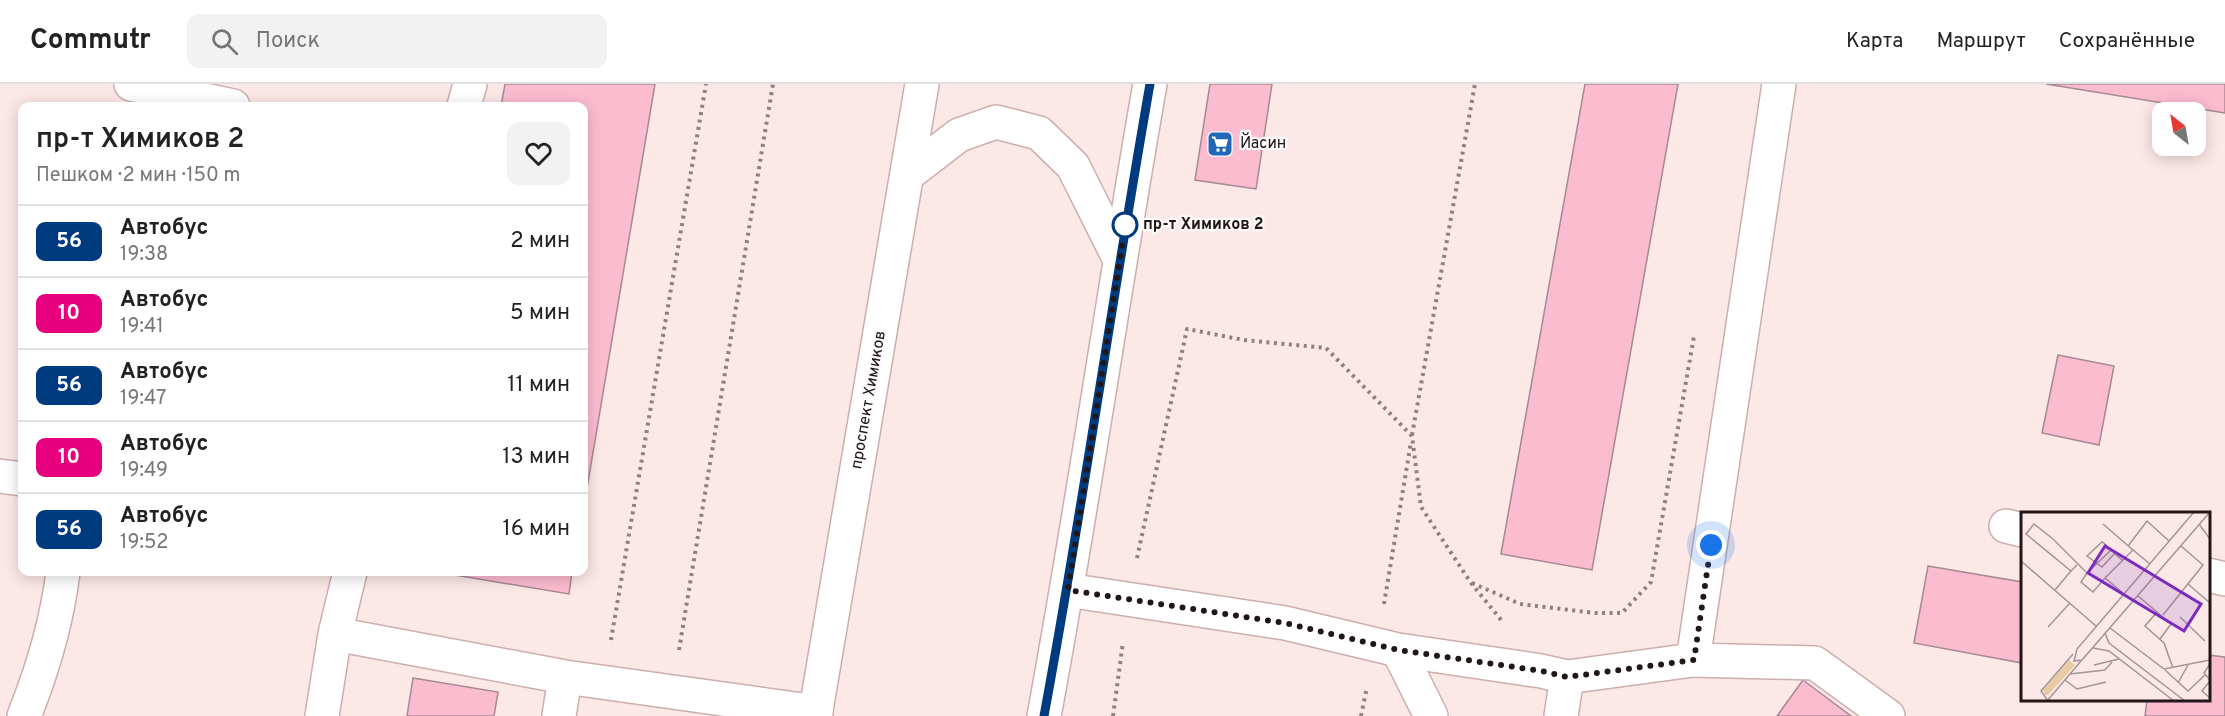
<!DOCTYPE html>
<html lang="ru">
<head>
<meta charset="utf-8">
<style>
  body { margin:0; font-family:Overpass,sans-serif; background:#f2f2f2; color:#222; height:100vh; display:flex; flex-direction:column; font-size:22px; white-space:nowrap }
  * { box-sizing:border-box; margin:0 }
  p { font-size:20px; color:#767676 }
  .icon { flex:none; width:33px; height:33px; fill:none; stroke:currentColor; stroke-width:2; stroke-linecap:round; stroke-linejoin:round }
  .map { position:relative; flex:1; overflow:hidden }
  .details { position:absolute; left:18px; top:18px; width:570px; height:474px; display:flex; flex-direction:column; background:#fff; border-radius:12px; box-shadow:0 3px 15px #0003 }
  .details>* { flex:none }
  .badge { padding:0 12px; border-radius:9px; font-size:21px; line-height:39px }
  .needle { width:39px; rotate:329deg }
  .tools { position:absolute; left:2152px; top:18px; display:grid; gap:12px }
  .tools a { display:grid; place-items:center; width:54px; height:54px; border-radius:12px; background:#fff; box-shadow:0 3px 15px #0003; font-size:30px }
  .you { position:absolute; width:30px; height:30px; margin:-15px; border:4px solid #fff; border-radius:50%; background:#1a73e8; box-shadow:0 0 0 9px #1a73e833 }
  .map>.badge { position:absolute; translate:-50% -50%; box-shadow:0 0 0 3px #fff }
  .round { display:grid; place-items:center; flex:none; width:63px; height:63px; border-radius:12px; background:#f2f2f2 }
  .head { display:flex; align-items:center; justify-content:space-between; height:102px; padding:0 18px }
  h1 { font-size:28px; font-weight:600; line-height:45px }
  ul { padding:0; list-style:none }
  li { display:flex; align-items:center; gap:18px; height:72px; padding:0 18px; border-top:2px solid #e0e0e0 }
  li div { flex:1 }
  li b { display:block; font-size:22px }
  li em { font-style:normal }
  li .badge { min-width:66px; font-weight:700; text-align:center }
  header { display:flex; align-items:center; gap:36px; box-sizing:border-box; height:84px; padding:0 30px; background:#fff; border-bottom:2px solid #e0e0e0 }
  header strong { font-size:28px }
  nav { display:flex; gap:33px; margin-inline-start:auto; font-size:21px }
  .search { width:420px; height:54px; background:#f2f2f2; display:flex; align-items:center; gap:15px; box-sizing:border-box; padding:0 21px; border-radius:12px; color:#767676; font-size:22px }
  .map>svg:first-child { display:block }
  .building { fill:#fcbcd0; stroke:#a68992; stroke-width:1.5 }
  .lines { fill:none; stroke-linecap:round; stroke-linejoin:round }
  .minor-casing { stroke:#cdaeab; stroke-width:36 }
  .major-casing { stroke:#cdaeab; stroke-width:36 }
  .path { stroke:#8f807f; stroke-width:4; stroke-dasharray:3 4.5; stroke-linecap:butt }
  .minor { stroke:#fff; stroke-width:33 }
  .major { stroke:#fff; stroke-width:33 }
  .line-casing { stroke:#fff; stroke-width:14 }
  .line { stroke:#003b80; stroke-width:9 }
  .walk { stroke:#221716; stroke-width:6; stroke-dasharray:0 10.8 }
  .stop-dot { fill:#fff; stroke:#003b80; stroke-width:3 }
  .labels { text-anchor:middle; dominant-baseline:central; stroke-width:4.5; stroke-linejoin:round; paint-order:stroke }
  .poi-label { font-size:16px; fill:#221716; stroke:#fbfbfb; text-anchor:start }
  .stop-label { font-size:16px; font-weight:bold; fill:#221716; stroke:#fbfbfb; text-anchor:start }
  .street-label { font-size:16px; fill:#221716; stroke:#fbfbfb }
  .inset-road { fill:none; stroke:#a59493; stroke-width:1.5 }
  .view { fill:#7b2cbf; fill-opacity:0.15; stroke:#7b2cbf; stroke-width:3 }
  .inset-edge { fill:none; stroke:#221716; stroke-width:3 }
</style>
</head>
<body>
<header>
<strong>Commutr</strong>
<div class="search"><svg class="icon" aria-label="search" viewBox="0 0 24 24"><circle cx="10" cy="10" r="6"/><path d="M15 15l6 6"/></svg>Поиск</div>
<nav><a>Карта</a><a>Маршрут</a><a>Сохранённые</a></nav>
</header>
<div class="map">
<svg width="2225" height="632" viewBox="0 0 2225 632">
  <rect width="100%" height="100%" fill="#fce8e7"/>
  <path class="building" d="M505 0H655L584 422V22H501Z
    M1210 0H1272L1256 105 1195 96Z
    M1585 0H1678L1592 486 1501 470Z
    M2046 0H2225V29Z
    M2058 271 2114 282 2099 361 2042 349Z
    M1928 482 2022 498V579L1914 559Z
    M437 488H572L569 510Z
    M2208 571 2225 573V632H2145L2147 616H2208Z
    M413 594 498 608 494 632H407Z
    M1803 596 1851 632H1777Z"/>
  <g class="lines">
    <g class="minor-casing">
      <path id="minor" d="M131 0 233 22
        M464 22 470 0
        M0 392 22 395
        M2006 442 2022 446
        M2208 491 2225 495
        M1067 506 1285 539 1398 566 1541 587 1567 593 1561 632
        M335 550 350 488
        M1398 566 1431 632
        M1693 576 1779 0
        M1567 593 1693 576 1815 579 1888 632
        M24 632C43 585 57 537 63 488
        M322 632 335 550 565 593 816 628
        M559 632 565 593"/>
    </g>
    <g class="major-casing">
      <path id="major" d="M907 91 959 51 996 38 1039 49 1073 82 1119 174
        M815 632 922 0
        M1044 632C1083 422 1113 210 1150 0"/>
    </g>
    <path class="path" d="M1412 351 1475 0
      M1137 474 1187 245 1244 256 1326 264 1412 352 1421 423 1471 499 1502 537
      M1472 499 1520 520 1595 529H1622L1651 498 1694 252
      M1384 520 1411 358
      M611 556 706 0
      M679 566 773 0
      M1113 632 1123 558
      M1361 632 1367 603"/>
    <use href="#minor" class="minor"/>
    <use href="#major" class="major"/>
  </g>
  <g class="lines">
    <g class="line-casing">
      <path id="line" d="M1044 632C1083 422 1113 210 1150 0"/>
    </g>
    <use href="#line" class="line"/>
    <path class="walk" d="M1125 141 1127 130 1068 506 1285 539 1398 566 1542 587 1567 593 1694 576 1711 461"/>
  </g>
  <defs>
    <g id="supermarket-square" transform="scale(1.35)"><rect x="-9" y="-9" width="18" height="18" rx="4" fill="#2067b7" stroke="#fbfbfb"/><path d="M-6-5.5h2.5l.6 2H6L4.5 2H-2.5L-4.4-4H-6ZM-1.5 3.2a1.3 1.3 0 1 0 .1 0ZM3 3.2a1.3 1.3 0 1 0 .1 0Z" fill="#fff"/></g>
  </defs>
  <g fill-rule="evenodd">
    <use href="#supermarket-square" x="1220" y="60"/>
  </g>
  <circle class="stop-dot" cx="1125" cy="141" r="12"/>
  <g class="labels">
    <g class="poi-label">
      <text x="1240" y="60">Йасин</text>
    </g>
    <g class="stop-label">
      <text x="1143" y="141">пр-т Химиков 2</text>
    </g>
    <g class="street-label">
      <text transform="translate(869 316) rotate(-80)">проспект Химиков</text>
    </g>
  </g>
  <g transform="translate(2021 428)">
    <rect width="189" height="189" fill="#fce8e7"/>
    <path d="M48 148 54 153 27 183H24L22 178Z" fill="#e8cba3"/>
    <path class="inset-road" d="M173 0 56 137 53 149 61 148 189 0M82 12 112 38M178 12 189 27M107 34 126 9 148 29M94 41 81 55 66 44 81 30 83 31 90 38 102 49M0 49 75 114M56 53 50 59 5 22 13 12 32 27 66 61 60 70 72 80 84 66 103 82M66 61 90 38M84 66 112 38 129 52M167 72 189 91M34 78 50 59M117 84 136 100 124 114 143 131 152 156M136 100 150 112 139 127M142 103 182 53 160 34M159 105 184 129M27 115 49 91M89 116 143 157 189 148M84 121 88 131 164 189M72 136 88 139 153 189M189 152 183 161 189 168M73 153 98 147M144 158 167 179 184 163M49 162 84 158 91 150M44 168 56 177 85 170M189 169 181 179 189 186M157 171 167 153M26 189 60 149M27 189 20 179 52 142"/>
    <path class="view" d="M84 34 180 92 163 119 67 61Z"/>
    <rect width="189" height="189" class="inset-edge"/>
  </g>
</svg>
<div class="tools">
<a><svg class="needle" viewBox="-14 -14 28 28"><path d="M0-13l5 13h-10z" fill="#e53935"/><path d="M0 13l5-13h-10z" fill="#767676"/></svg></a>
</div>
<div class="you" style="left:1711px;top:461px"></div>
<section class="details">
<div class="head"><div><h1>пр-т Химиков 2</h1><p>Пешком · 2 мин · 150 m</p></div><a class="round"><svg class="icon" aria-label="heart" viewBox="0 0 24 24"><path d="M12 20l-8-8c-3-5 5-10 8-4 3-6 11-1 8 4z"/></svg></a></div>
<ul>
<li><span class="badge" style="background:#003b80;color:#fff">56</span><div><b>Автобус</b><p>19:38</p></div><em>2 мин</em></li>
<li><span class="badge" style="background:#e6007e;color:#fff">10</span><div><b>Автобус</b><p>19:41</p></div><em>5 мин</em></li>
<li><span class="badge" style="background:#003b80;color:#fff">56</span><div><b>Автобус</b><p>19:47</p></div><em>11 мин</em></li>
<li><span class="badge" style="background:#e6007e;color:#fff">10</span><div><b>Автобус</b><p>19:49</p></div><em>13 мин</em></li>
<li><span class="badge" style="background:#003b80;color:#fff">56</span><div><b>Автобус</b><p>19:52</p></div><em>16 мин</em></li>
</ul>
</section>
</div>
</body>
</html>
